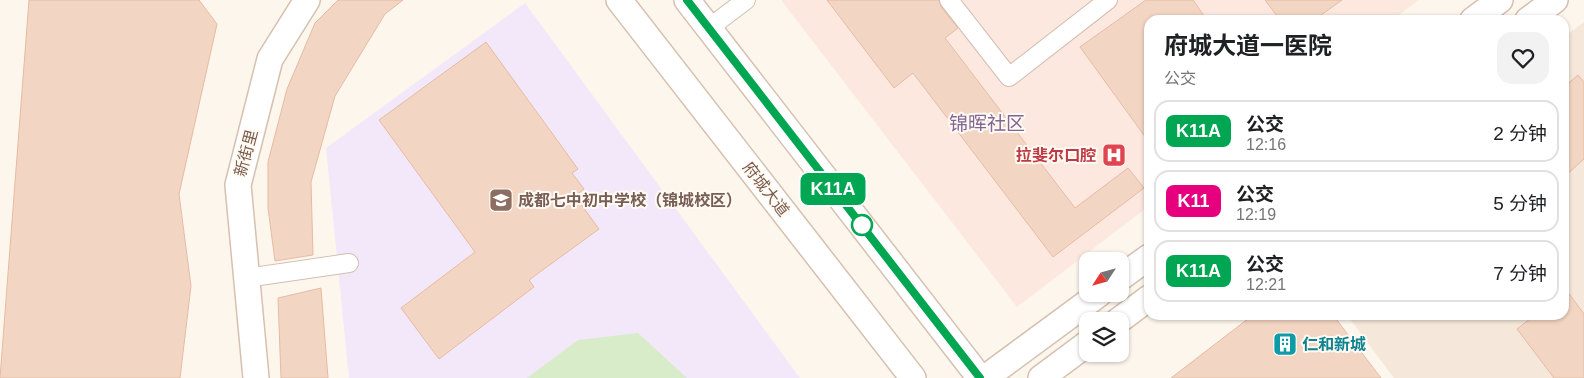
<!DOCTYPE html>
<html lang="zh">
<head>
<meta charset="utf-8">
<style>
  body { margin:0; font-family:Helvetica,"Noto Sans SC",sans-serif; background:#f2f2f2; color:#202124; height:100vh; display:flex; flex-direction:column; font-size:19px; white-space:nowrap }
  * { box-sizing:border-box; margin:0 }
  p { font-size:16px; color:#757577 }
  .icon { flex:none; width:28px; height:28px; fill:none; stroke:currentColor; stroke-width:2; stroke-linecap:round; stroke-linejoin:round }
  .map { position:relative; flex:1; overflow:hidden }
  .panel { position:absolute; left:1144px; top:15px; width:425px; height:305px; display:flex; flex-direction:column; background:#fff; border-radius:15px; box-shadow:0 1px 4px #0004 }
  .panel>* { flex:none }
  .badge { padding:0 10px; border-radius:8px; font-size:18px; line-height:32px }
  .needle { width:32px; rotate:234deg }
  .buttons { position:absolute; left:1079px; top:252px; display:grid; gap:10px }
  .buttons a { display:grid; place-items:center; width:50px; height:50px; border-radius:10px; background:#fff; box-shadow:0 1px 4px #0004; font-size:25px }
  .map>.badge { position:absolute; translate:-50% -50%; box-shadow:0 0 0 2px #fff }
  .round { display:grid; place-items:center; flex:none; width:52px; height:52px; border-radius:15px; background:#f2f2f2 }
  .summary { display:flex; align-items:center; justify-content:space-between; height:85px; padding:0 20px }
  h1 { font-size:24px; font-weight:700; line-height:38px }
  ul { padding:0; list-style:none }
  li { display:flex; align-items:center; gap:15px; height:62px; margin:0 10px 8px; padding:0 10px; border:2px solid #e0e0e0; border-radius:15px }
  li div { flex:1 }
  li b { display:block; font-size:19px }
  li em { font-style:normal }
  li .badge { min-width:55px; font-weight:700; text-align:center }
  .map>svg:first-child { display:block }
  .residential { fill:#f5e8da }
  .commercial { fill:#fde8e0 }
  .education { fill:#f3e8fa }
  .green { fill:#d8ecc9 }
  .building { fill:#f3d5c3; stroke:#e6bba3 }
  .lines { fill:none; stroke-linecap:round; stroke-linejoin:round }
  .street-casing { stroke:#d1beb0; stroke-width:20 }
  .secondary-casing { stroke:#d6c0b0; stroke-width:28 }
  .street { stroke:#fff; stroke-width:18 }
  .secondary { stroke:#fff; stroke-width:25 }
  .line-casing { stroke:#fff; stroke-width:11 }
  .line { stroke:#00a651; stroke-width:8 }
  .stop-dot { fill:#fff; stroke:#00a651; stroke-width:2.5 }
  .labels { text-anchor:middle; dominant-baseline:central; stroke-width:4; stroke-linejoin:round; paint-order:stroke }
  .street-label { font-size:16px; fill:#7a5c4d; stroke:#fffaf3 }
  .health-label { font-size:16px; font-weight:bold; fill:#be3a42; stroke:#fffaf3; text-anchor:end }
  .education-label { font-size:16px; font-weight:bold; fill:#785e54; stroke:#fffaf3; text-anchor:start }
  .culture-label { font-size:16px; font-weight:bold; fill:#0d838f; stroke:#fffaf3; text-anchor:start }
  .quarter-label { font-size:19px; fill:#846695; stroke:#fffaf3 }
</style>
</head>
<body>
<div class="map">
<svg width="1584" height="378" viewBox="0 0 1584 378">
  <rect width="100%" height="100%" fill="#fdf6ec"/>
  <path class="residential" d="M1584 22V378H1394L1347 315H1564V37Z"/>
  <path class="commercial" d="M781 0H1419L1392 20H1149V206L1017 307Z"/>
  <path class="education" d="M525 3 800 378H349L326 148Z"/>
  <path class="green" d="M638 333 687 378H527L578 340Z"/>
  <path class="building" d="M29 0H199L217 24 179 194 191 286 180 378H0Z
    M338 0H403L385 14 335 96 311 182 313 255 275 261 268 208V162L287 89 315 23Z
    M827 0H939L941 7 958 28 945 38 1075 208 1128 168 1144 188 1053 257 913 73 894 88Z
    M1146 0H1193L1207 20H1149V142L1080 47Z
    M1265 0H1342L1314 20H1280Z
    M486 42 578 169 572 173 584 189 575 196 599 229 529 280 534 287 439 359 401 308 475 252 379 120Z
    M1578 75 1584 82V159L1564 177V87Z
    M1564 287 1584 314V378H1554L1517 329 1535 315H1564Z
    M321 288 328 378H281L278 298Z
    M1253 315H1333L1381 378H1171Z"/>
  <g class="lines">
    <g class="street-casing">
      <path id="street" d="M949 0 1009 77 1108 0
        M709 28 746 0
        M246 278 349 263"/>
    </g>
    <g class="secondary-casing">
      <path id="secondary" d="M619 0 913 378
        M687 0 980 378
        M1473 20 1500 0
        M1528 20 1555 0
        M1120 278 1149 257
        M1118 321 1149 298
        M256 378 238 185 270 59 307 0
        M985 378 1099 294
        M1041 378 1088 343"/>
    </g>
    <use href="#street" class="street"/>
    <use href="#secondary" class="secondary"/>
  </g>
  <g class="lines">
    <g class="line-casing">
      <path id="line" d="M687 0 980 378"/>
    </g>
    <use href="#line" class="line"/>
  </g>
  <defs>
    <g id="hospital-square" transform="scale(1.25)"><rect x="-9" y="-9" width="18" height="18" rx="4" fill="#e0444e" stroke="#fffaf3"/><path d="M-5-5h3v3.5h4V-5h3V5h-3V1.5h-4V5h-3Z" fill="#fff"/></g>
    <g id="school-square" transform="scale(1.25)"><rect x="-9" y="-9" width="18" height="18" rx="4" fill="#8d6e63" stroke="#fffaf3"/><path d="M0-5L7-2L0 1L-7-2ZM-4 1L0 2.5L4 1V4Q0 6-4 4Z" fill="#fff"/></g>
    <g id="building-square" transform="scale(1.25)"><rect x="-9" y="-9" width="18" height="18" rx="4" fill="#0f9aa8" stroke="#fffaf3"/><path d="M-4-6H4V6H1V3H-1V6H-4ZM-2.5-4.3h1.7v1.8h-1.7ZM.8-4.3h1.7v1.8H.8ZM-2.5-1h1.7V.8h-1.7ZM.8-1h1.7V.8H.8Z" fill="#fff"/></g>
  </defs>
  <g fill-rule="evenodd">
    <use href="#hospital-square" x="1114" y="155"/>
    <use href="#school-square" x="501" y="200"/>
    <use href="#building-square" x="1285" y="344"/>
  </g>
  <circle class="stop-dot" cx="862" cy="225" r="10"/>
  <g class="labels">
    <g class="street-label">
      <text transform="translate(246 153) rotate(-75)">新街里</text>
      <text transform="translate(766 189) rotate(52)">府城大道</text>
    </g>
    <g class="health-label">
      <text x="1096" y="155">拉斐尔口腔</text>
    </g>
    <g class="education-label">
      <text x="518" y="200">成都七中初中学校（锦城校区）</text>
    </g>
    <g class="culture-label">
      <text x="1302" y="344">仁和新城</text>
    </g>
    <g class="quarter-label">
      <text x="987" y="123">锦晖社区</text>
    </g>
  </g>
</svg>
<div class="buttons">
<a><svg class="needle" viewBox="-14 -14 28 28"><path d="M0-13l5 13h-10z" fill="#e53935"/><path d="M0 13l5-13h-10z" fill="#757577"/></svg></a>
<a><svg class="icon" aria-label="layers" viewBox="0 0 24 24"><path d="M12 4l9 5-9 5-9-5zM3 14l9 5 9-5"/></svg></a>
</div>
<b class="badge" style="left:833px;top:189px;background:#00a651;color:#fff">K11A</b>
<section class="panel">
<div class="summary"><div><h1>府城大道一医院</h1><p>公交</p></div><a class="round"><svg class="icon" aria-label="heart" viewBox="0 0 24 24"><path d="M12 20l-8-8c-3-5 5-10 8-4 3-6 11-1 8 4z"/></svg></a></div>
<ul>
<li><span class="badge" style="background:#00a651;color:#fff">K11A</span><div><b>公交</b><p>12:16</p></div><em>2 分钟</em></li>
<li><span class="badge" style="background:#e6007e;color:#fff">K11</span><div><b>公交</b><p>12:19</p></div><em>5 分钟</em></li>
<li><span class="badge" style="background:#00a651;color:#fff">K11A</span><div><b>公交</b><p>12:21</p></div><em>7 分钟</em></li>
</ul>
</section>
</div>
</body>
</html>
